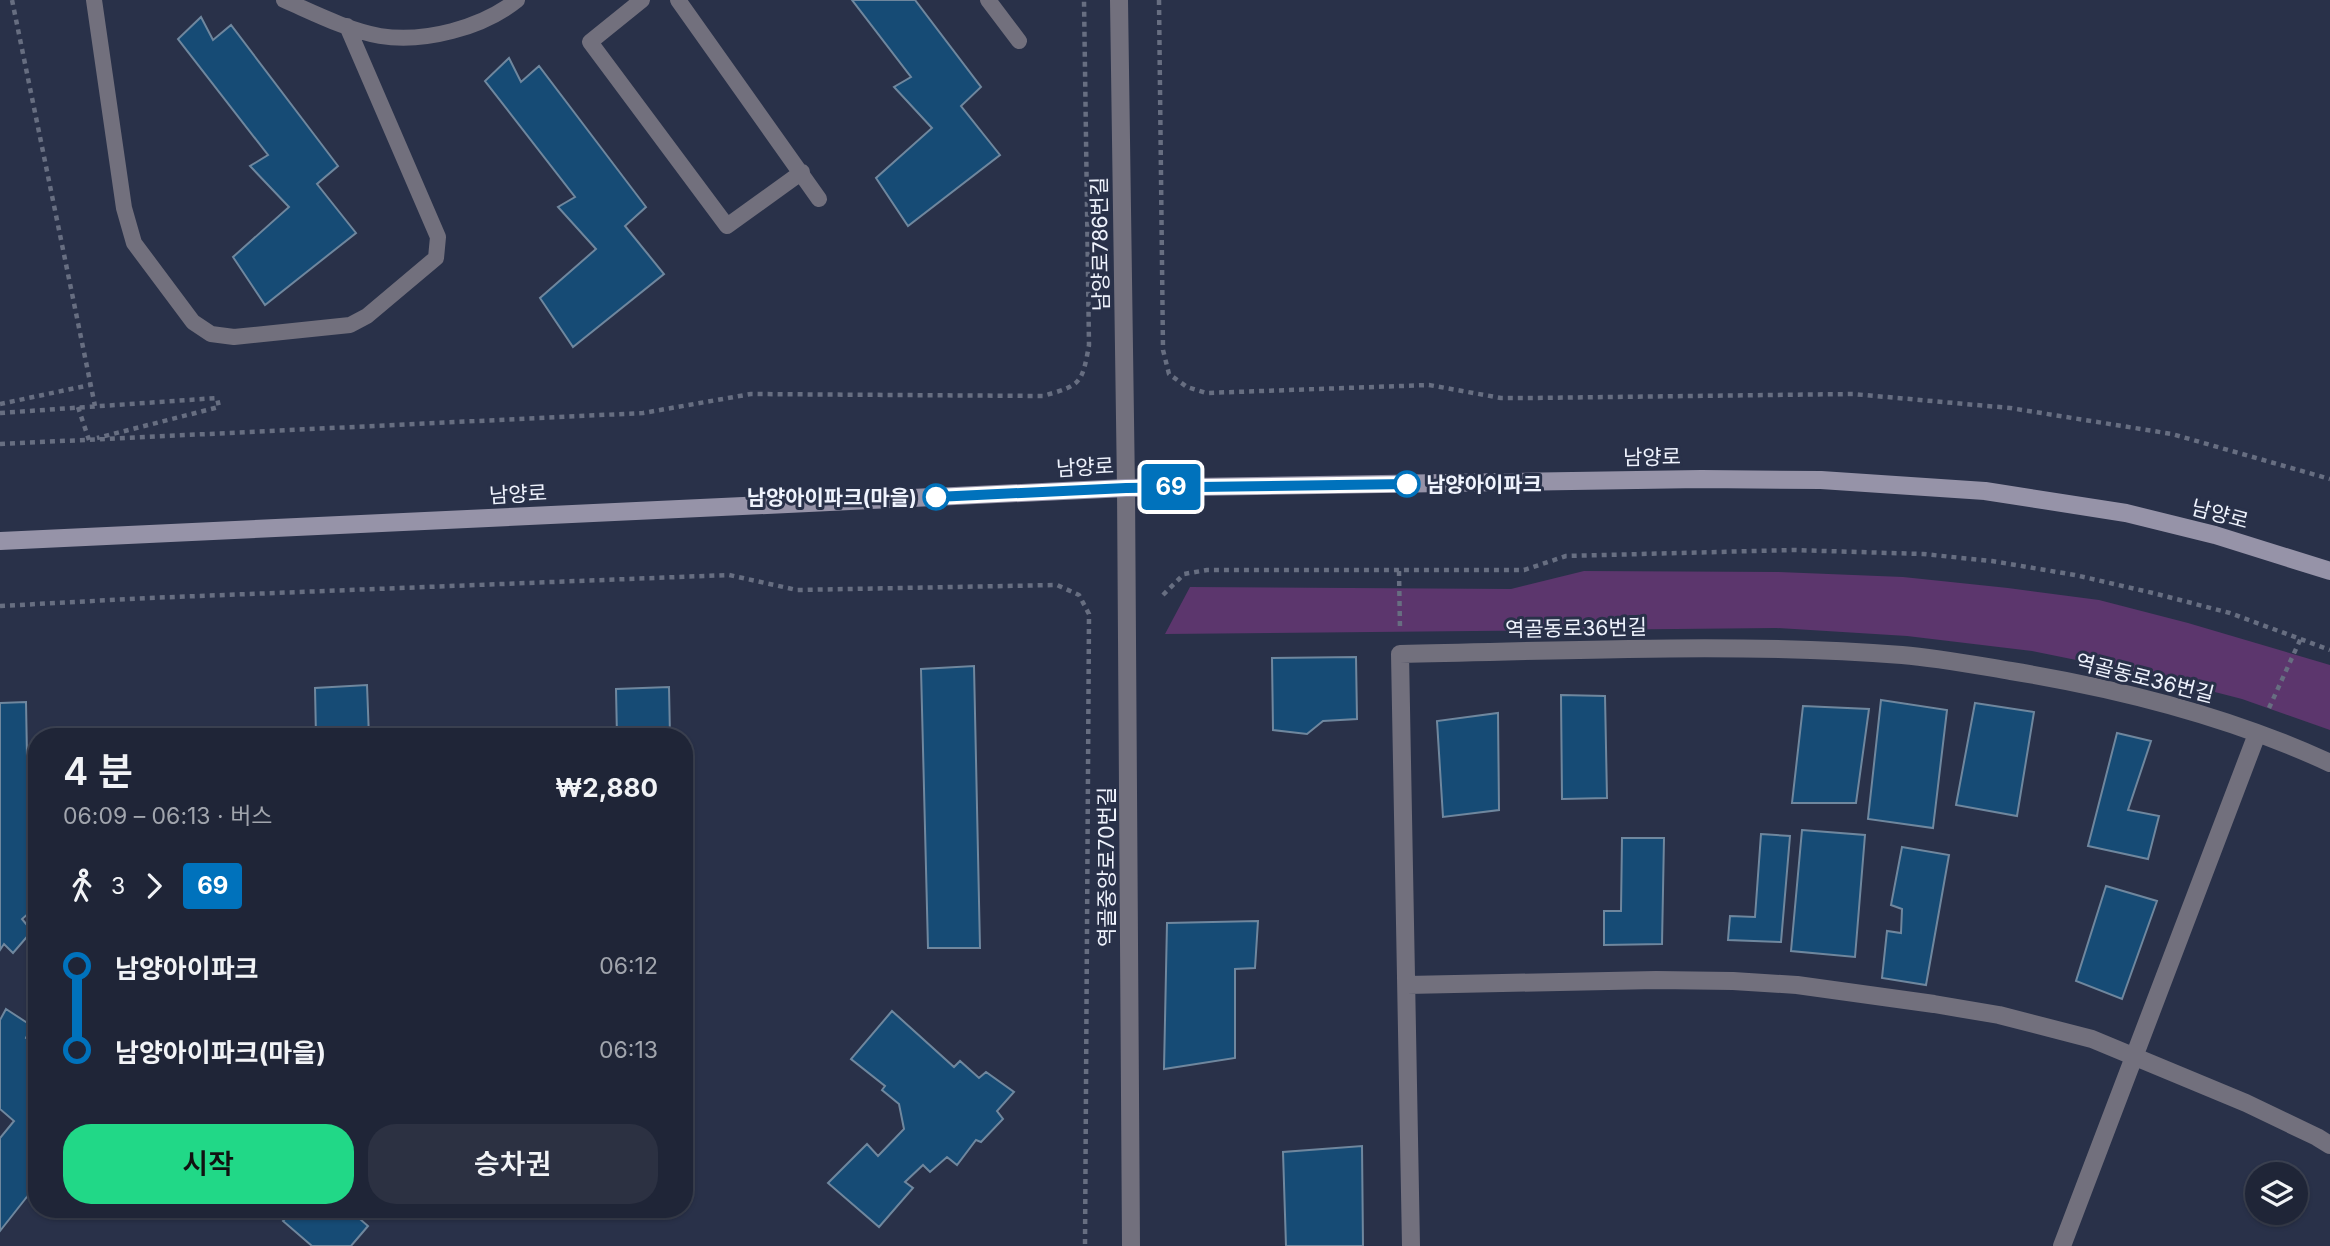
<!DOCTYPE html>
<html lang="ko">
<head>
<meta charset="utf-8">
<style>
  body { margin:0; font-family:Inter,"Noto Sans KR",sans-serif; background:#2c3142; color:#f1f3f6; height:100vh; display:flex; flex-direction:column; font-size:26px; white-space:nowrap }
  * { box-sizing:border-box; margin:0 }
  p { font-size:23px; color:#a1a5ad }
  .icon { flex:none; width:38px; height:38px; fill:none; stroke:currentColor; stroke-width:2; stroke-linecap:round; stroke-linejoin:round }
  .map { position:relative; flex:1; overflow:hidden }
  .panel { position:absolute; left:28px; top:728px; width:665px; height:490px; display:flex; flex-direction:column; background:#1f2537; border-radius:28px; box-shadow:0 2px 5px #0004,0 0 0 2px #3c4252 }
  .panel>* { flex:none }
  .badge { padding:0 14px; border-radius:5px; font-size:24px; line-height:46px }
  .controls { position:absolute; left:2245px; top:1162px; display:grid; gap:14px }
  .controls a { display:grid; place-items:center; width:63px; height:63px; border-radius:50%; background:#1f2537; box-shadow:0 2px 5px #0004,0 0 0 2px #3c4252; font-size:35px }
  .map>.badge { position:absolute; translate:-50% -50%; box-shadow:0 0 0 4px #fff }
  .legs { display:flex; align-items:center; gap:10px; height:77px; padding:0 35px; font-size:23px }
  .legs p { margin-inline-start:auto }
  .overview { display:flex; align-items:center; justify-content:space-between; height:119px; padding:0 35px }
  h1 { font-size:38px; font-weight:600; line-height:52px }
  .primary-button { display:flex; gap:14px; margin-top:auto; padding:14px 35px }
  .primary-button a { flex:1; height:80px; border-radius:28px; background:#21d887; color:#111; font-size:28px; font-weight:600; line-height:80px; text-align:center }
  .primary-button a+a { background:#2c3142; color:#f1f3f6 }
  ul { padding:0 35px; list-style:none }
  li { display:flex; align-items:center; gap:24px; height:84px; font-size:26px }
  li i { display:grid; place-items:center; width:10px; height:100%; margin:0 9px; background:currentColor }
  li i::after { content:''; width:18px; height:18px; margin:-9px; border:5px solid; border-radius:50%; background:#1f2537 }
  li p { margin-inline-start:auto }
  li:first-child i { background:linear-gradient(#0000 50%,currentColor 0) }
  li:last-child i { background:linear-gradient(currentColor 50%,#0000 0) }
  .map>svg:first-child { display:block }
  .green { fill:#5c366d }
  .building { fill:#164b75; stroke:#6f879e; stroke-width:2 }
  .lines { fill:none; stroke-linecap:round; stroke-linejoin:round }
  .path { stroke:#676e81; stroke-width:4.5; stroke-dasharray:5 5; stroke-linecap:butt }
  .lane { stroke:#72707d; stroke-width:16 }
  .street { stroke:#72707d; stroke-width:18 }
  .secondary { stroke:#9693a8; stroke-width:18 }
  .line-1-casing { stroke:#fff; stroke-width:16 }
  .line-1 { stroke:#0072bc; stroke-width:10 }
  .stop-1-dot { fill:#fff; stroke:#0072bc; stroke-width:3.5 }
  .labels { text-anchor:middle; dominant-baseline:central; stroke-width:6; stroke-linejoin:round; paint-order:stroke }
  .street-label { font-size:21px; fill:#eff3fd; stroke:#293149 }
  .stop-label { font-size:21px; font-weight:bold; fill:#eff3fd; stroke:#293149; text-anchor:start }
</style>
</head>
<body>
<div class="map">
<svg width="2330" height="1246" viewBox="0 0 2330 1246">
  <rect width="100%" height="100%" fill="#293149"/>
  <path class="green" d="M1584 571 1779 572 1903 577 2008 588 2099 600 2188 623 2330 665V730L2242 699 2145 674 2032 651 1907 636 1776 628 1165 634 1190 587 1511 589Z"/>
  <path class="building" d="M852 0H915L981 87 961 106 1000 155 908 226 876 178 932 128 894 87 911 77Z
    M201 17 213 40 231 25 338 166 317 184 356 233 265 305 233 257 289 207 250 166 268 155 178 39Z
    M509 58 521 82 539 66 646 207 625 226 664 274 573 347 540 298 596 249 558 207 575 197 485 81Z
    M1356 657 1357 719 1323 721 1307 734 1273 730 1272 658Z
    M974 666 980 948H928L921 669Z
    M367 685 369 737H316L315 688Z
    M669 687 670 737H617L616 689Z
    M1561 695 1605 696 1607 798 1562 799Z
    M1881 700 1947 710 1933 828 1868 819Z
    M26 702 28 811 37 820V906L22 919 32 931 13 953 4 944 0 950V703Z
    M1975 703 2034 712 2017 816 1956 805Z
    M1803 706 1869 709 1856 803H1792Z
    M1498 713 1499 810 1443 817 1437 721Z
    M2117 733 2151 741 2128 810 2159 816 2148 859 2088 846Z
    M1802 830 1865 835 1855 957 1791 951Z
    M1761 834 1790 836 1781 942 1728 940 1730 916 1755 917Z
    M1622 838H1664L1662 944 1604 945V911H1621Z
    M1902 847 1949 855 1926 985 1882 978 1887 931 1901 933 1902 909 1891 905Z
    M2106 886 2157 901 2122 999 2076 981Z
    M1258 921 1255 968 1235 969V1058L1164 1069 1167 923Z
    M6 1009 32 1026 26 1038 37 1046V1184L0 1231V1138L14 1121 0 1109V1020Z
    M892 1011 954 1067 960 1061 979 1078 986 1072 1014 1092 997 1111 1003 1119 981 1142 976 1140 957 1165 947 1157 930 1172 923 1165 905 1182 913 1188 879 1227 828 1183 867 1144 878 1156 904 1129 899 1104 882 1090 885 1086 851 1059Z
    M1362 1146 1363 1246H1286L1283 1152Z
    M295 1209H371L361 1220 368 1226 351 1246H312L283 1221Z"/>
  <g class="lines">
    <path class="path" d="M12 0 95 406
      M1159 0 1163 350 1169 374 1187 387 1206 393 1429 385 1501 398H1530L1853 394 2010 408 2172 434 2330 479
      M0 404 90 385
      M78 407 89 440
      M0 413 217 398 219 407 97 438
      M0 444 643 413 751 394 1043 396C1081 385 1082 384 1089 345L1084 0
      M1399 571 1400 629
      M1163 595 1184 574 1207 570H1524L1566 556 1793 550 1923 554 1992 561 2075 575 2153 593 2230 613 2330 650
      M0 606 148 598 729 575 797 590 1057 585 1079 595 1089 614 1085 1246
      M2269 708 2301 638"/>
    <path class="lane" d="M94 0 124 208 134 243 193 322 211 334 234 337 350 325 367 316 436 258 438 237 347 26
      M284 0C314 13 347 30 380 36 424 43 482 28 517 0
      M642 0 590 42 727 226 802 172
      M678 0 819 199
      M988 0 1019 41"/>
    <path class="street" d="M1119 0 1126 488 1131 1246
      M1407 985 1656 980 1733 981 1797 985 1934 1004 1999 1015 2092 1039 2246 1103 2317 1137 2330 1145
      M1411 1246 1400 654C1567 651 1735 642 1902 655 1938 658 1975 665 2011 671 2121 689 2229 716 2330 763
      M2062 1246 2257 734"/>
    <path class="secondary" d="M0 541 1126 488 1701 479 1821 480 1985 491 2126 513 2215 535 2330 571"/>
  </g>
  <g class="lines">
    <g class="line-1-casing">
      <path id="line-1" d="M936 497 1126 488 1407 484"/>
    </g>
    <use href="#line-1" class="line-1"/>
  </g>
  <g class="stop-1-dot">
    <circle cx="1407" cy="484" r="12"/>
    <circle cx="936" cy="497" r="12"/>
  </g>
  <g class="labels">
    <g class="street-label">
      <text transform="translate(1100 244) rotate(-91)">남양로786번길</text>
      <text transform="translate(1652 457) rotate(-1)">남양로</text>
      <text transform="translate(1085 467) rotate(-3)">남양로</text>
      <text transform="translate(518 494) rotate(-3)">남양로</text>
      <text transform="translate(2220 514) rotate(15)">남양로</text>
      <text transform="translate(1576 628) rotate(-1)">역골동로36번길</text>
      <text transform="translate(2145 678) rotate(14)">역골동로36번길</text>
      <text transform="translate(1106 867) rotate(-90)">역골중앙로70번길</text>
    </g>
    <g class="stop-label">
      <text x="1426" y="484">남양아이파크</text>
      <text x="917" y="497" text-anchor="end">남양아이파크(마을)</text>
    </g>
  </g>
</svg>
<div class="controls">
<a><svg class="icon" aria-label="layers" viewBox="0 0 24 24"><path d="M12 4l9 5-9 5-9-5zM3 14l9 5 9-5"/></svg></a>
</div>
<b class="badge" style="left:1171px;top:487px;background:#0072bc;color:#fff">69</b>
<section class="panel">
<div class="overview"><div><h1>4 분</h1><p>06:09 – 06:13 · 버스</p></div><b>₩2,880</b></div>
<div class="legs"><svg class="icon" aria-label="walk" viewBox="0 0 24 24"><circle cx="13" cy="4" r="2"/><path d="M13 8l-2 6 4 7M11 14l-3 7M7 12l3-4h3l4 4"/></svg>3<svg class="icon" aria-label="forward" viewBox="0 0 24 24"><path d="M9 5l7 7-7 7"/></svg><b class="badge" style="background:#0072bc;color:#fff">69</b></div>
<ul>
<li><i style="color:#0072bc"></i><b>남양아이파크</b><p>06:12</p></li>
<li><i style="color:#0072bc"></i><b>남양아이파크(마을)</b><p>06:13</p></li>
</ul>
<div class="primary-button"><a>시작</a><a>승차권</a></div>
</section>
</div>
</body>
</html>
